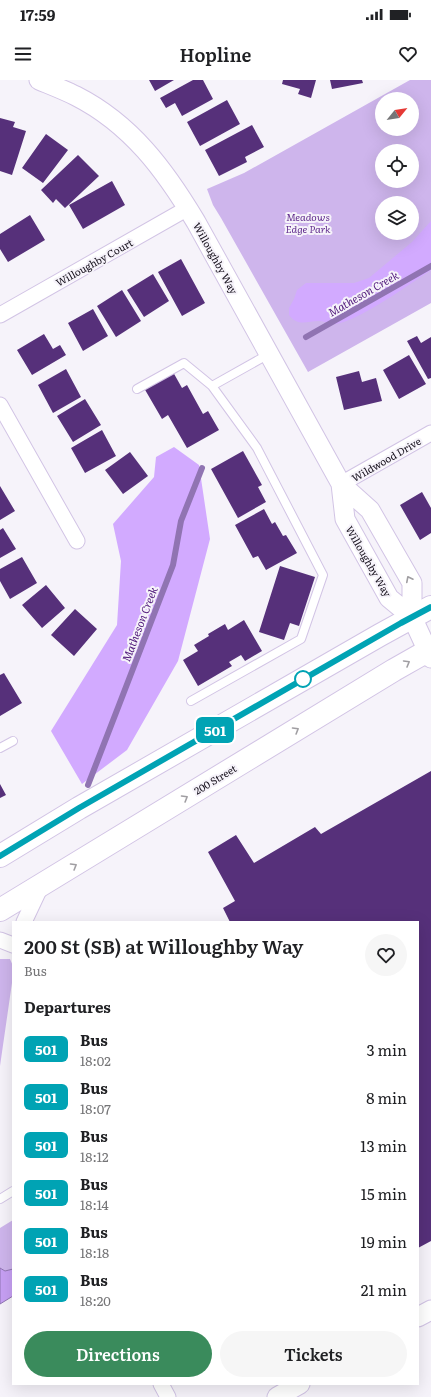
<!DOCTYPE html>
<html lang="en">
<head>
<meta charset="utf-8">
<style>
  body { margin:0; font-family:Literata,serif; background:#f6f6f6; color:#202124; height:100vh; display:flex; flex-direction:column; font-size:15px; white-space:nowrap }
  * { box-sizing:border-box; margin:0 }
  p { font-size:13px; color:#757577 }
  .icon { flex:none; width:22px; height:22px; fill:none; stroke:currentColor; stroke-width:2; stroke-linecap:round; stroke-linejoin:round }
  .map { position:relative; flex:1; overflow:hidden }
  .drawer { position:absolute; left:12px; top:841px; width:407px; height:464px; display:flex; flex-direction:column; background:#fff; border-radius:0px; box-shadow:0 4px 16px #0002 }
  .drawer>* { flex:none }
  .badge { padding:0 8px; border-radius:6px; font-size:14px; line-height:26px }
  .needle { width:26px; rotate:60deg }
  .controls { position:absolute; left:375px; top:12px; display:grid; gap:8px }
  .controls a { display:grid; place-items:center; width:44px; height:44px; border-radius:50%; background:#fff; box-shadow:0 4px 16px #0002; font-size:20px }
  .map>.badge { position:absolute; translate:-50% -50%; box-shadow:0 0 0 2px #fff }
  h2 { padding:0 12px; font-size:15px; line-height:36px }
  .round { display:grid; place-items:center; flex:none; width:42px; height:42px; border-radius:21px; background:#f6f6f6 }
  .summary { display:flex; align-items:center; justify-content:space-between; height:68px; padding:0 12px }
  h1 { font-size:19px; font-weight:600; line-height:30px }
  .primary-button { display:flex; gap:8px; margin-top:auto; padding:8px 12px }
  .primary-button a { flex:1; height:46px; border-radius:24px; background:#3a8b5c; color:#fff; font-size:16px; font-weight:600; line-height:46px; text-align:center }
  .primary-button a+a { background:#f6f6f6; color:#202124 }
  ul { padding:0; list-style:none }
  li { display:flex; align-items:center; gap:12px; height:48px; padding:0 12px }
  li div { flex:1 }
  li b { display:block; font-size:15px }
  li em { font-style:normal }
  li .badge { min-width:44px; font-weight:700; text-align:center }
  .status { display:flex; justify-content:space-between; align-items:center; height:28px; padding:0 20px; background:#fff; direction:ltr }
  .status svg { height:11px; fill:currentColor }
  header { display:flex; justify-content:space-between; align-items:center; height:52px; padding:0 12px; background:#fff; font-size:18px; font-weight:600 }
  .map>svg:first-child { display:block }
  .green { fill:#ceb5ec; fill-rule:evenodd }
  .forest { fill:#d2aaff }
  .water { fill:#c7a0f4; stroke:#9074b2 }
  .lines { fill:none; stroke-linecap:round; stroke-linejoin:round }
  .stream { stroke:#9074b2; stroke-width:6 }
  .building { fill:#56307a }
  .service-casing { stroke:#d2c4e5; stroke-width:10 }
  .minor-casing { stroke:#d2c4e5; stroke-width:17 }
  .tertiary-casing { stroke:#d2c4e5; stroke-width:21 }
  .primary-casing { stroke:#d2c4e5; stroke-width:24 }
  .service { stroke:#fff; stroke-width:8 }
  .minor { stroke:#fff; stroke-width:15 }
  .tertiary { stroke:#fff; stroke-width:19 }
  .primary { stroke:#fff; stroke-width:22 }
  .oneway { stroke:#a09ea2 }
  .line-casing { stroke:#fff; stroke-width:9 }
  .line { stroke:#00a3b4; stroke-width:6 }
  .stop-dot { fill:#fff; stroke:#00a3b4; stroke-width:2 }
  .labels { text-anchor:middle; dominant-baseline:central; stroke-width:4; stroke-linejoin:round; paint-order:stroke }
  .park-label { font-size:10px; font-style:italic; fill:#612d8d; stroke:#f6f3fa }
  .street-label { font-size:10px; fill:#110c17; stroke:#f6f3fa }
  .water-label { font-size:11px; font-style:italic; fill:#50197b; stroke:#f6f3fa }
</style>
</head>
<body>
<div class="status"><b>17:59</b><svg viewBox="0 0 49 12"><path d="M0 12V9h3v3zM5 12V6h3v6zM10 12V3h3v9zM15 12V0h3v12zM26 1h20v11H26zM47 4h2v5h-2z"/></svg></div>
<header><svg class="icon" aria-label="menu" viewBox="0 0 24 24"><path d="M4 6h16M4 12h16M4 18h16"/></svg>Hopline<svg class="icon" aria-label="heart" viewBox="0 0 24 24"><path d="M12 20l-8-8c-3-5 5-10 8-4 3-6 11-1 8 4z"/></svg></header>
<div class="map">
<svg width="431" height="1317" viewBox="0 0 431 1317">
  <rect width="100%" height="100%" fill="#f6f3fa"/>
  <path class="green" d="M410 0H431V223L308 292 221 138 213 125 207 109 244 93ZM382 19H412V49H382ZM382 71H412V101H382ZM382 123H412V153H382Z
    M0 879H10L13 886V896L0 986Z
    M13 1140V1189L5 1191 0 1188V1148Z"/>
  <path class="forest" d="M431 141V190C410 204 357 242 335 244 330 244 324 241 319 241 307 241 298 247 289 235V228L294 219 297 210 306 203H354L369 198 412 162Z
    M174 367 199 385 210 459 178 581 127 670 82 704 51 651 117 545 121 481 113 444 154 397 156 377Z"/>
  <path class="water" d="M0 1188 5 1191 13 1189V1216L0 1224Z"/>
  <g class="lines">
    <path class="stream" d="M306 257 431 186
      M88 705 119 625 173 485 181 441 202 388"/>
  </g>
  <path class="building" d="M149 0H174L155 11Z
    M193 0H203L213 19 182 36 175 23 166 28 160 18Z
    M283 0H316L311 18 298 14 300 9 282 4Z
    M330 0H362L363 3 332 9Z
    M227 20 240 44 200 66 187 42Z
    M0 38 15 42 13 47 26 51 12 95 0 91Z
    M252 45 264 67 245 77 247 82 219 96 205 70Z
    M46 54 68 70 43 103 22 88Z
    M78 75 99 96 65 128 56 119 53 123 41 110Z
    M112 101 125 125 83 149 69 125Z
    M30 135 45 160 8 182 0 169V154Z
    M181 179 205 223 182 236 158 192Z
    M153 194 169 221 144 237 127 210Z
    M122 210 141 241 116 257 97 226Z
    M93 229 108 256 83 271 68 243Z
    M44 254 53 269 60 265 66 275 32 295 17 270Z
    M417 256 421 263 431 257V298L428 299 407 261Z
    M409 275 426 304 399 319 383 290Z
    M66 289 81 317 53 333 38 305Z
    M359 291 362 302 376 298 382 321 344 330 336 297Z
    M173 292 182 308 187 305 203 334 208 331 219 350 187 368 168 335 162 339 144 308Z
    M85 319 101 345 73 362 57 336Z
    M102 350 116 376 85 393 71 368Z
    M243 371 262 405 258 407 266 422 238 438 211 389Z
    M130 372 148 396 123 414 105 390Z
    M0 406 15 431 0 440Z
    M422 412 431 428V453L420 460 400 425Z
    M264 429 272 444 275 442 283 456 286 455 297 473 266 490 258 476 253 478 235 445Z
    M3 448 16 469 0 478V450Z
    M22 477 37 503 10 519 0 501V489Z
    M280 486 315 497 299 546 290 543 284 560 259 552Z
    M46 505 65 528 42 548 22 525Z
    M75 529 97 549 74 576 51 555Z
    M244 540 262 571 245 581 241 575 229 582 232 586 198 606 183 580 198 571 194 565 209 556 208 554 225 544 228 550Z
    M4 593 22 623 0 636V595Z
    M431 691V1161L418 1168V842H230L223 828 235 821 208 772 236 755 254 783 315 747 321 754Z
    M0 704 6 715 0 718Z"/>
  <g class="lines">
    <g class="service-casing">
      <path id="service" d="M212 306 269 274
        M137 309 184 283 212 306 257 368 323 495 301 559 191 621
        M0 668 13 661
        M0 1119 13 1111"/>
    </g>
    <g class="minor-casing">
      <path id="minor" d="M0 235 188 128
        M0 325 77 461
        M341 404 431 353
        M24 842 41 806
        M0 860 13 865
        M161 1304 168 1317"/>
    </g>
    <g class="tertiary-casing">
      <path id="tertiary" d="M39 0C51 5 64 10 76 16 131 44 165 90 196 142L341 404 370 430 412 503V537
        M341 404 345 439 389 518 412 537 431 578
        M418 1237 431 1230
        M277 1317 300 1304"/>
    </g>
    <g class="primary-casing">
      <path id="primary" d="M0 776 79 728 380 555 431 527
        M0 830 394 590 431 569"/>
    </g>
    <use href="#service" class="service"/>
    <use href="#minor" class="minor"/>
    <use href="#tertiary" class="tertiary"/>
    <use href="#primary" class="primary"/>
  </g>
  <defs><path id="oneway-chevron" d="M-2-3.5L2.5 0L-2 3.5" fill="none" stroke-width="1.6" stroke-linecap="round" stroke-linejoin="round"/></defs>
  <g class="oneway">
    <use href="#oneway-chevron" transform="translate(409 499) rotate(-117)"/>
    <use href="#oneway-chevron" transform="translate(407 583) rotate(-30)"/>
    <use href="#oneway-chevron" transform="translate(296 650) rotate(-31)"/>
    <use href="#oneway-chevron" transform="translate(185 718) rotate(-31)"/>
    <use href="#oneway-chevron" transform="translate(74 786) rotate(-31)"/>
  </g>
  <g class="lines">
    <g class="line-casing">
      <path id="line" d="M0 776 79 728 401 543 431 527"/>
    </g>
    <use href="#line" class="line"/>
  </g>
  <circle class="stop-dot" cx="303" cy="599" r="8"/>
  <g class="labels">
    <g class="park-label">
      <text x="308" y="136">Meadows<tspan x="308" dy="12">Edge Park</tspan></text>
    </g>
    <g class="street-label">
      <text transform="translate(216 178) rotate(61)">Willoughby Way</text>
      <text transform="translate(94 182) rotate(-29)">Willoughby Court</text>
      <text transform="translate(386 379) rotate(-30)">Wildwood Drive</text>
      <text transform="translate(369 481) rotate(60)">Willoughby Way</text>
      <text transform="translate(215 699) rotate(-31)">200 Street</text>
    </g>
    <g class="water-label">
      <text transform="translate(363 213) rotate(-30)">Matheson Creek</text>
      <text transform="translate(139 544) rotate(-69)">Matheson Creek</text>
    </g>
  </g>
</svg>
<div class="controls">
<a><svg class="needle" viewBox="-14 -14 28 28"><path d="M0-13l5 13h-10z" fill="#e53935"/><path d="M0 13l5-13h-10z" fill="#757577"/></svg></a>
<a><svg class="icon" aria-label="locate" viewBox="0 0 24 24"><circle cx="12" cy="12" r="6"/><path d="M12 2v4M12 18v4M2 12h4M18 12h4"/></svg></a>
<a><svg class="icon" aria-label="layers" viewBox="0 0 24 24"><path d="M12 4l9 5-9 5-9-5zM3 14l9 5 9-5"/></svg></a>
</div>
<b class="badge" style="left:215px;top:650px;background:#00a3b4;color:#fff">501</b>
<section class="drawer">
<div class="summary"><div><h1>200 St (SB) at Willoughby Way</h1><p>Bus</p></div><a class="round"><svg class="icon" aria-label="heart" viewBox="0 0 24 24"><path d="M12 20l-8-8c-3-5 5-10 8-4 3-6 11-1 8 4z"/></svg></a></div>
<h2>Departures</h2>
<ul>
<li><span class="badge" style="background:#00a3b4;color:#fff">501</span><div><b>Bus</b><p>18:02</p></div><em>3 min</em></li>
<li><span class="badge" style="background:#00a3b4;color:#fff">501</span><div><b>Bus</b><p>18:07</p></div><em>8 min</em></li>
<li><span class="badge" style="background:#00a3b4;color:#fff">501</span><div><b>Bus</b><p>18:12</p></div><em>13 min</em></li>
<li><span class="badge" style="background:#00a3b4;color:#fff">501</span><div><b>Bus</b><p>18:14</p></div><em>15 min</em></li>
<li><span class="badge" style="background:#00a3b4;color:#fff">501</span><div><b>Bus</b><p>18:18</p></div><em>19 min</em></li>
<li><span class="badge" style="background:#00a3b4;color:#fff">501</span><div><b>Bus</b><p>18:20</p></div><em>21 min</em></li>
</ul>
<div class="primary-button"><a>Directions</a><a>Tickets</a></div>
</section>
</div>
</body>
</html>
